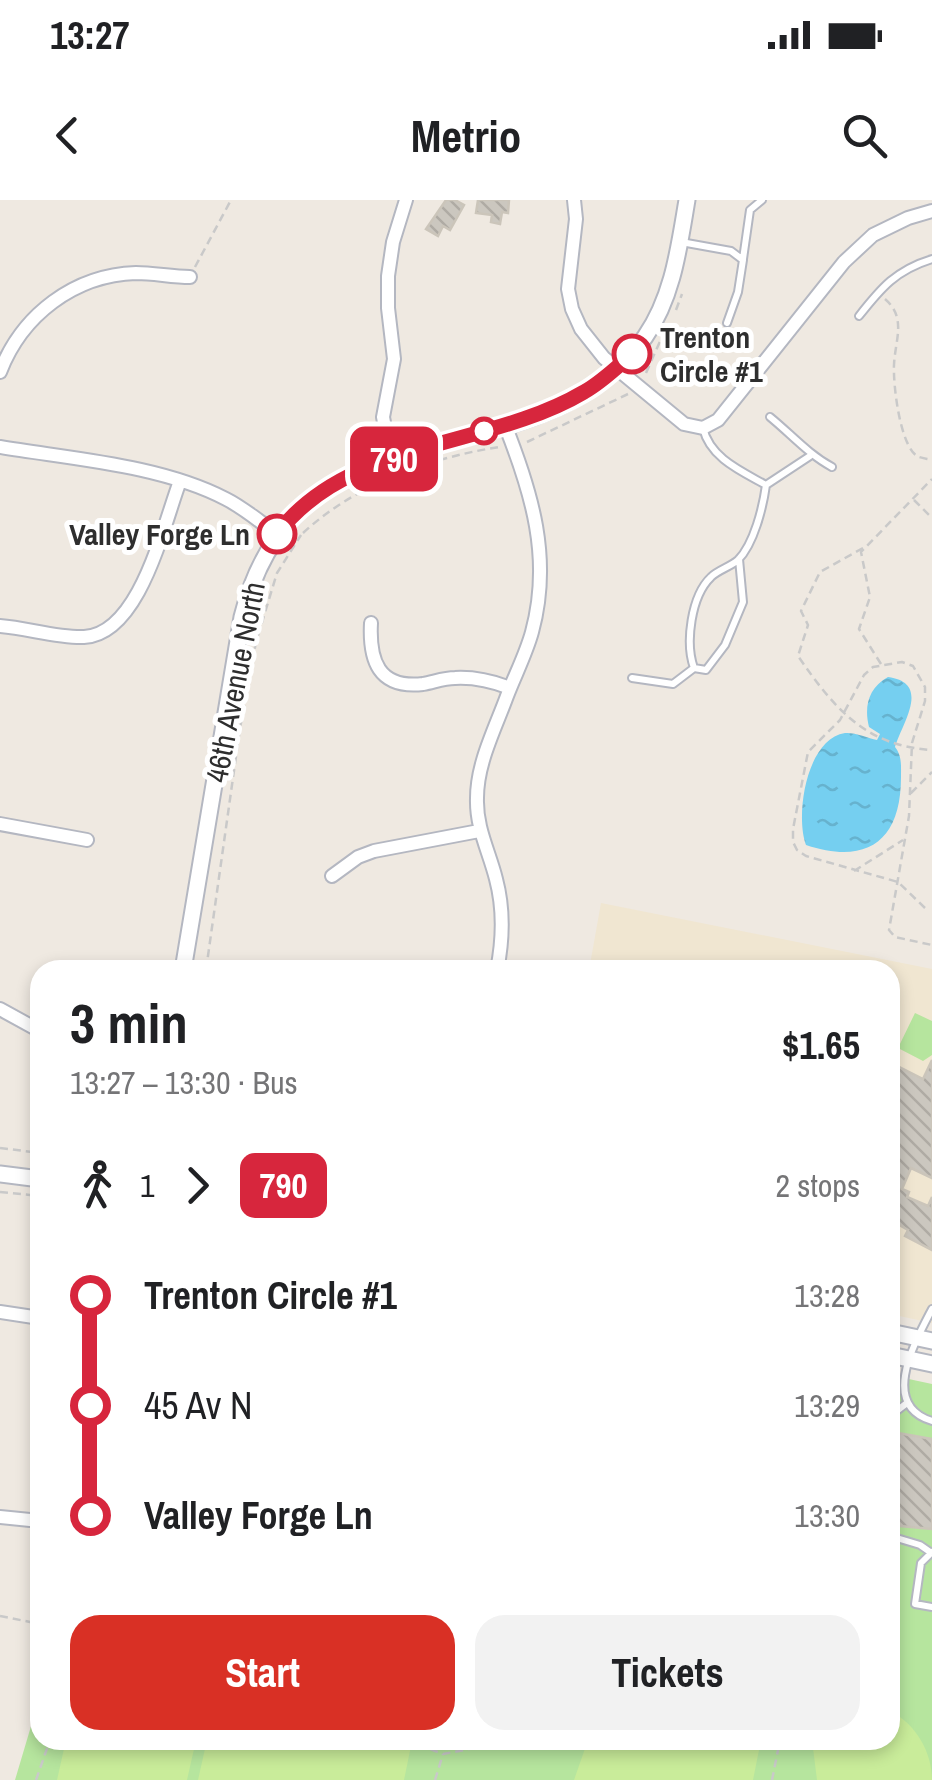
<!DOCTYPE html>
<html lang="en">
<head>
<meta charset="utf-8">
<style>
  body { margin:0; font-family:"Archivo Narrow",sans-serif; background:#f2f2f2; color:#202124; height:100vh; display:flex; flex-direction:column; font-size:38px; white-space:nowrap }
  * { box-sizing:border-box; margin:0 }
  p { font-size:32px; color:#757577 }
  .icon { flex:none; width:55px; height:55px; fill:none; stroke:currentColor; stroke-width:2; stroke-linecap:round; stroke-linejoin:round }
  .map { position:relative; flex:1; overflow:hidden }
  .drawer { position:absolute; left:30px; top:760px; width:870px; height:790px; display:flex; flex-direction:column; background:#fff; border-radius:30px; box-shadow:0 5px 15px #0003 }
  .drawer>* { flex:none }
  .badge { padding:0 20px; border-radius:15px; font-size:35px; line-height:65px }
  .map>.badge { position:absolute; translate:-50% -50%; box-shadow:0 0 0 5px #fff }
  .legs { display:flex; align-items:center; gap:15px; height:110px; padding:0 40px; font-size:32px }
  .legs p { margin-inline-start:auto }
  .summary { display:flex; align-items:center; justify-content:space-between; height:170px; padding:0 40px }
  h1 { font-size:55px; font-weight:800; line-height:75px }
  .action { display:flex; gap:20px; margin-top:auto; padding:20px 40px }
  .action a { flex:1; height:115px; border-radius:30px; background:#d93025; color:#fff; font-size:40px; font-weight:800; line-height:115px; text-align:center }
  .action a+a { background:#f2f2f2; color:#202124 }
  ul { padding:0 40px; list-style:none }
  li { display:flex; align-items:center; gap:35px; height:110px; font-size:38px }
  li i { display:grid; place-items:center; width:15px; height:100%; margin:0 12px; background:currentColor }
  li i::after { content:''; width:25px; height:25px; margin:-12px; border:8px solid; border-radius:50%; background:#fff }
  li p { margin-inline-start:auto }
  li:first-child i { background:linear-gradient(#0000 50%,currentColor 0) }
  li:last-child i { background:linear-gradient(currentColor 50%,#0000 0) }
  .status { display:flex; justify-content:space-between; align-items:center; height:70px; padding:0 50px; background:#fff; direction:ltr }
  .status svg { height:28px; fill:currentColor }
  header { display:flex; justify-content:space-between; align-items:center; height:130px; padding:0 40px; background:#fff; font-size:45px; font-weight:800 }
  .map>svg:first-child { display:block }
  .education { fill:#f0e6d1 }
  .grass { fill:#b6e59e }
  .pitch { fill:#c9ec9a }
  .water { fill:url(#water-ripples) }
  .building { fill:url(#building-back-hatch); stroke:#cbc5ba; stroke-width:2.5 }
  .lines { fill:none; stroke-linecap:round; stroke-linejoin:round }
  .service-casing { stroke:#b4b7c1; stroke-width:10 }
  .minor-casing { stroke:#b4b7c1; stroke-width:16 }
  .tertiary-casing { stroke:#b4b7c1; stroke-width:19 }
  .path { stroke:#c9c9c9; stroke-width:2.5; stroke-dasharray:8 5; stroke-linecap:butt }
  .service { stroke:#fff; stroke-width:6 }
  .minor { stroke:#fff; stroke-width:12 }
  .tertiary { stroke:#fff; stroke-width:15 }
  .line-1-casing { stroke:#fff; stroke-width:22 }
  .line-1 { stroke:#d7263d; stroke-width:15 }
  .stop-1-dot { fill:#fff; stroke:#d7263d; stroke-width:5 }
  .labels { text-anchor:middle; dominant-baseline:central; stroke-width:10; stroke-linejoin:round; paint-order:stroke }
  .stop-label { font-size:30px; font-weight:bold; fill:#2e2e2e; stroke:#fff; text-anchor:start }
  .street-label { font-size:30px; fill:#2e2e2e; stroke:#fff }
</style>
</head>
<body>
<div class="status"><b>13:27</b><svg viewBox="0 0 49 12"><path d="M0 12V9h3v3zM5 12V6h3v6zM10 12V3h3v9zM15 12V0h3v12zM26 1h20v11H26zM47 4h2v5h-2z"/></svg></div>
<header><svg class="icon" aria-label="back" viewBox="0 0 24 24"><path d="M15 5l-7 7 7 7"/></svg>Metrio<svg class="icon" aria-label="search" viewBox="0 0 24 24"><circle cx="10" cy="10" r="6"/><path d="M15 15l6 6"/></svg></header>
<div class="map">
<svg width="932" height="1580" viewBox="0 0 932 1580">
  <defs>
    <pattern id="water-ripples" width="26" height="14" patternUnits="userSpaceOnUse" patternTransform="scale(2.5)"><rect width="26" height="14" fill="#75cff0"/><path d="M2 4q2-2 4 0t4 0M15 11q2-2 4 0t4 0" fill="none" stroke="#66b2ce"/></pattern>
    <pattern id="building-back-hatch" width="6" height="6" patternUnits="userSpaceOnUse" patternTransform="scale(2.5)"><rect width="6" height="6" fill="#cbc7bf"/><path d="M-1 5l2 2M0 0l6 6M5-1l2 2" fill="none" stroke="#afaba4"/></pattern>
  </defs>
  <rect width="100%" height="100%" fill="#efe9e1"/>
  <path class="education" d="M601 703 932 769V1123L890 1114V770H589Z"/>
  <path class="grass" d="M915 813 932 821V855L923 861 898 848Z
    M890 1175 932 1184V1580H15L40 1496V1540H890Z"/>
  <path class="pitch" d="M890 1511C916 1524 932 1552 932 1580H817L812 1540H890Z
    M66 1540H196L187 1580H57Z
    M207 1540H382L411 1546 404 1580H198Z
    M588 1540H761L753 1580H574Z"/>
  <path class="water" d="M888 477C932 483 902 523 895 547 902 556 901 565 901 577 901 642 866 665 806 645 795 616 806 539 845 533 854 532 868 538 877 540L880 534 869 527C864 507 868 488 888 477Z"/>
  <path class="building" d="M446 0H455L464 5 450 30 443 26 438 36 426 29Z
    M478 0H509L508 13 502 12 500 24 491 22 492 15 476 13Z
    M932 860V978L911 968 902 989 909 992 907 997 928 1006 932 997V1050L905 1036 908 1030 894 1022 890 1029V883L899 867 923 879Z
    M898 1233 932 1239V1329L890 1325V1278Z"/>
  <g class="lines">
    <g class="service-casing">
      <path id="service" d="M681 42 731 51 743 60 738 92 727 123
        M743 59 750 10 762 0
        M859 116C881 88 896 70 932 59
        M770 217C791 234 808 254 832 267
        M703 228C710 258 741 271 766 285
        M766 285 810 256
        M739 359 743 402 725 445 706 470 694 468C685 443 691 396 711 377 718 370 730 367 738 360 754 344 763 307 766 285
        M632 478 673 484 694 468
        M932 1109C915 1142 879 1205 932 1221
        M890 1216 907 1203
        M890 1336 920 1345 930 1352
        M932 1352 921 1363 915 1404 932 1407"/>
    </g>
    <g class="minor-casing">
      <path id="minor" d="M574 0 576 19 568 89 572 109 581 129 604 158 684 224 703 228 718 220 844 62 873 35 908 18 932 11
        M0 172C22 115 74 75 136 73 154 73 172 77 190 77
        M0 247C72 259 161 265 226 299 244 308 260 322 277 334
        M391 260 383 217 394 159 388 108V76L393 42 406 0
        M371 423C369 460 378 489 423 484 434 482 444 478 455 478 474 477 492 481 510 488
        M0 426C28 428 56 438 84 437 140 434 163 326 180 281
        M0 624 87 640
        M332 676 358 657 374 651 479 631
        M497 770C503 740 504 709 496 679 489 651 476 628 477 598 477 563 495 529 507 496 515 475 526 454 532 432 552 359 532 293 505 225
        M0 809 40 831
        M0 1112 40 1118
        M0 1317 40 1321"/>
    </g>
    <g class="tertiary-casing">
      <path id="tertiary" d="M183 770 242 417C299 189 536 289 645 137 673 97 679 47 687 0
        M0 974 40 979
        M890 1132 932 1141
        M890 1155 932 1164"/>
    </g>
    <path class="path" d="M195 67 231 0
      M885 99C907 118 895 140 894 165 893 185 900 245 917 256 920 258 929 259 932 260
      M676 110 682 94
      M646 173 661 139
      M527 242 628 194
      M914 300 932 318
      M303 333C356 284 429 258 499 247
      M863 348 820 372 801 411 808 425 798 456C834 508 865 546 932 550
      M881 464 859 429 870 397 861 352 932 279
      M911 593 932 572
      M854 671 903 640
      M925 708 898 682 806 656 797 650 793 642V629L808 552 840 520 864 475 873 467 902 462 913 466 925 487V501L912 543 909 616 889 730 895 737 932 745
      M206 770 240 528 256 442 277 373 301 335
      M0 948 40 953
      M0 992 40 996
      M0 1416 40 1424
      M406 1540 443 1554 518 1540
      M36 1580 50 1540
      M435 1580 443 1554
      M772 1580 780 1540"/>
    <use href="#service" class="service"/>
    <use href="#minor" class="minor"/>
    <use href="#tertiary" class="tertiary"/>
  </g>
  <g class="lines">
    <g class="line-1-casing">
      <path id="line-1" d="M277 334C349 239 488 249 584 192 602 182 617 167 632 154"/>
    </g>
    <use href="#line-1" class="line-1"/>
  </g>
  <g class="stop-1-dot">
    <circle cx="632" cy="154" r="18"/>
    <circle cx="484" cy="231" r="12"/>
    <circle cx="277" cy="334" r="18"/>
  </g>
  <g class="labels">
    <g class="stop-label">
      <text x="660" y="137">Trenton<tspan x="660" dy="34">Circle #1</tspan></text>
      <text x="250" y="334" text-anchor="end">Valley Forge Ln</text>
    </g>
    <g class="street-label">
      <text transform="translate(235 482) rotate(-79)">46th Avenue North</text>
    </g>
  </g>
</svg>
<b class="badge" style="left:394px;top:259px;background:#d7263d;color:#fff">790</b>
<section class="drawer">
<div class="summary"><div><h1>3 min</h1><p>13:27 – 13:30 · Bus</p></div><b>$1.65</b></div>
<div class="legs"><svg class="icon" aria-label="walk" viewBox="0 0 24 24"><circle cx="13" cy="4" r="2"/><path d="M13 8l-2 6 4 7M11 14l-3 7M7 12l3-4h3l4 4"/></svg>1<svg class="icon" aria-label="forward" viewBox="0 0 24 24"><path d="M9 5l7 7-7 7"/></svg><b class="badge" style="background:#d7263d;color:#fff">790</b><p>2 stops</p></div>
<ul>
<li><i style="color:#d7263d"></i><b>Trenton Circle #1</b><p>13:28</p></li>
<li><i style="color:#d7263d"></i><span>45 Av N</span><p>13:29</p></li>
<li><i style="color:#d7263d"></i><b>Valley Forge Ln</b><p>13:30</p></li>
</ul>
<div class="action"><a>Start</a><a>Tickets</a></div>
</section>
</div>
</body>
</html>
